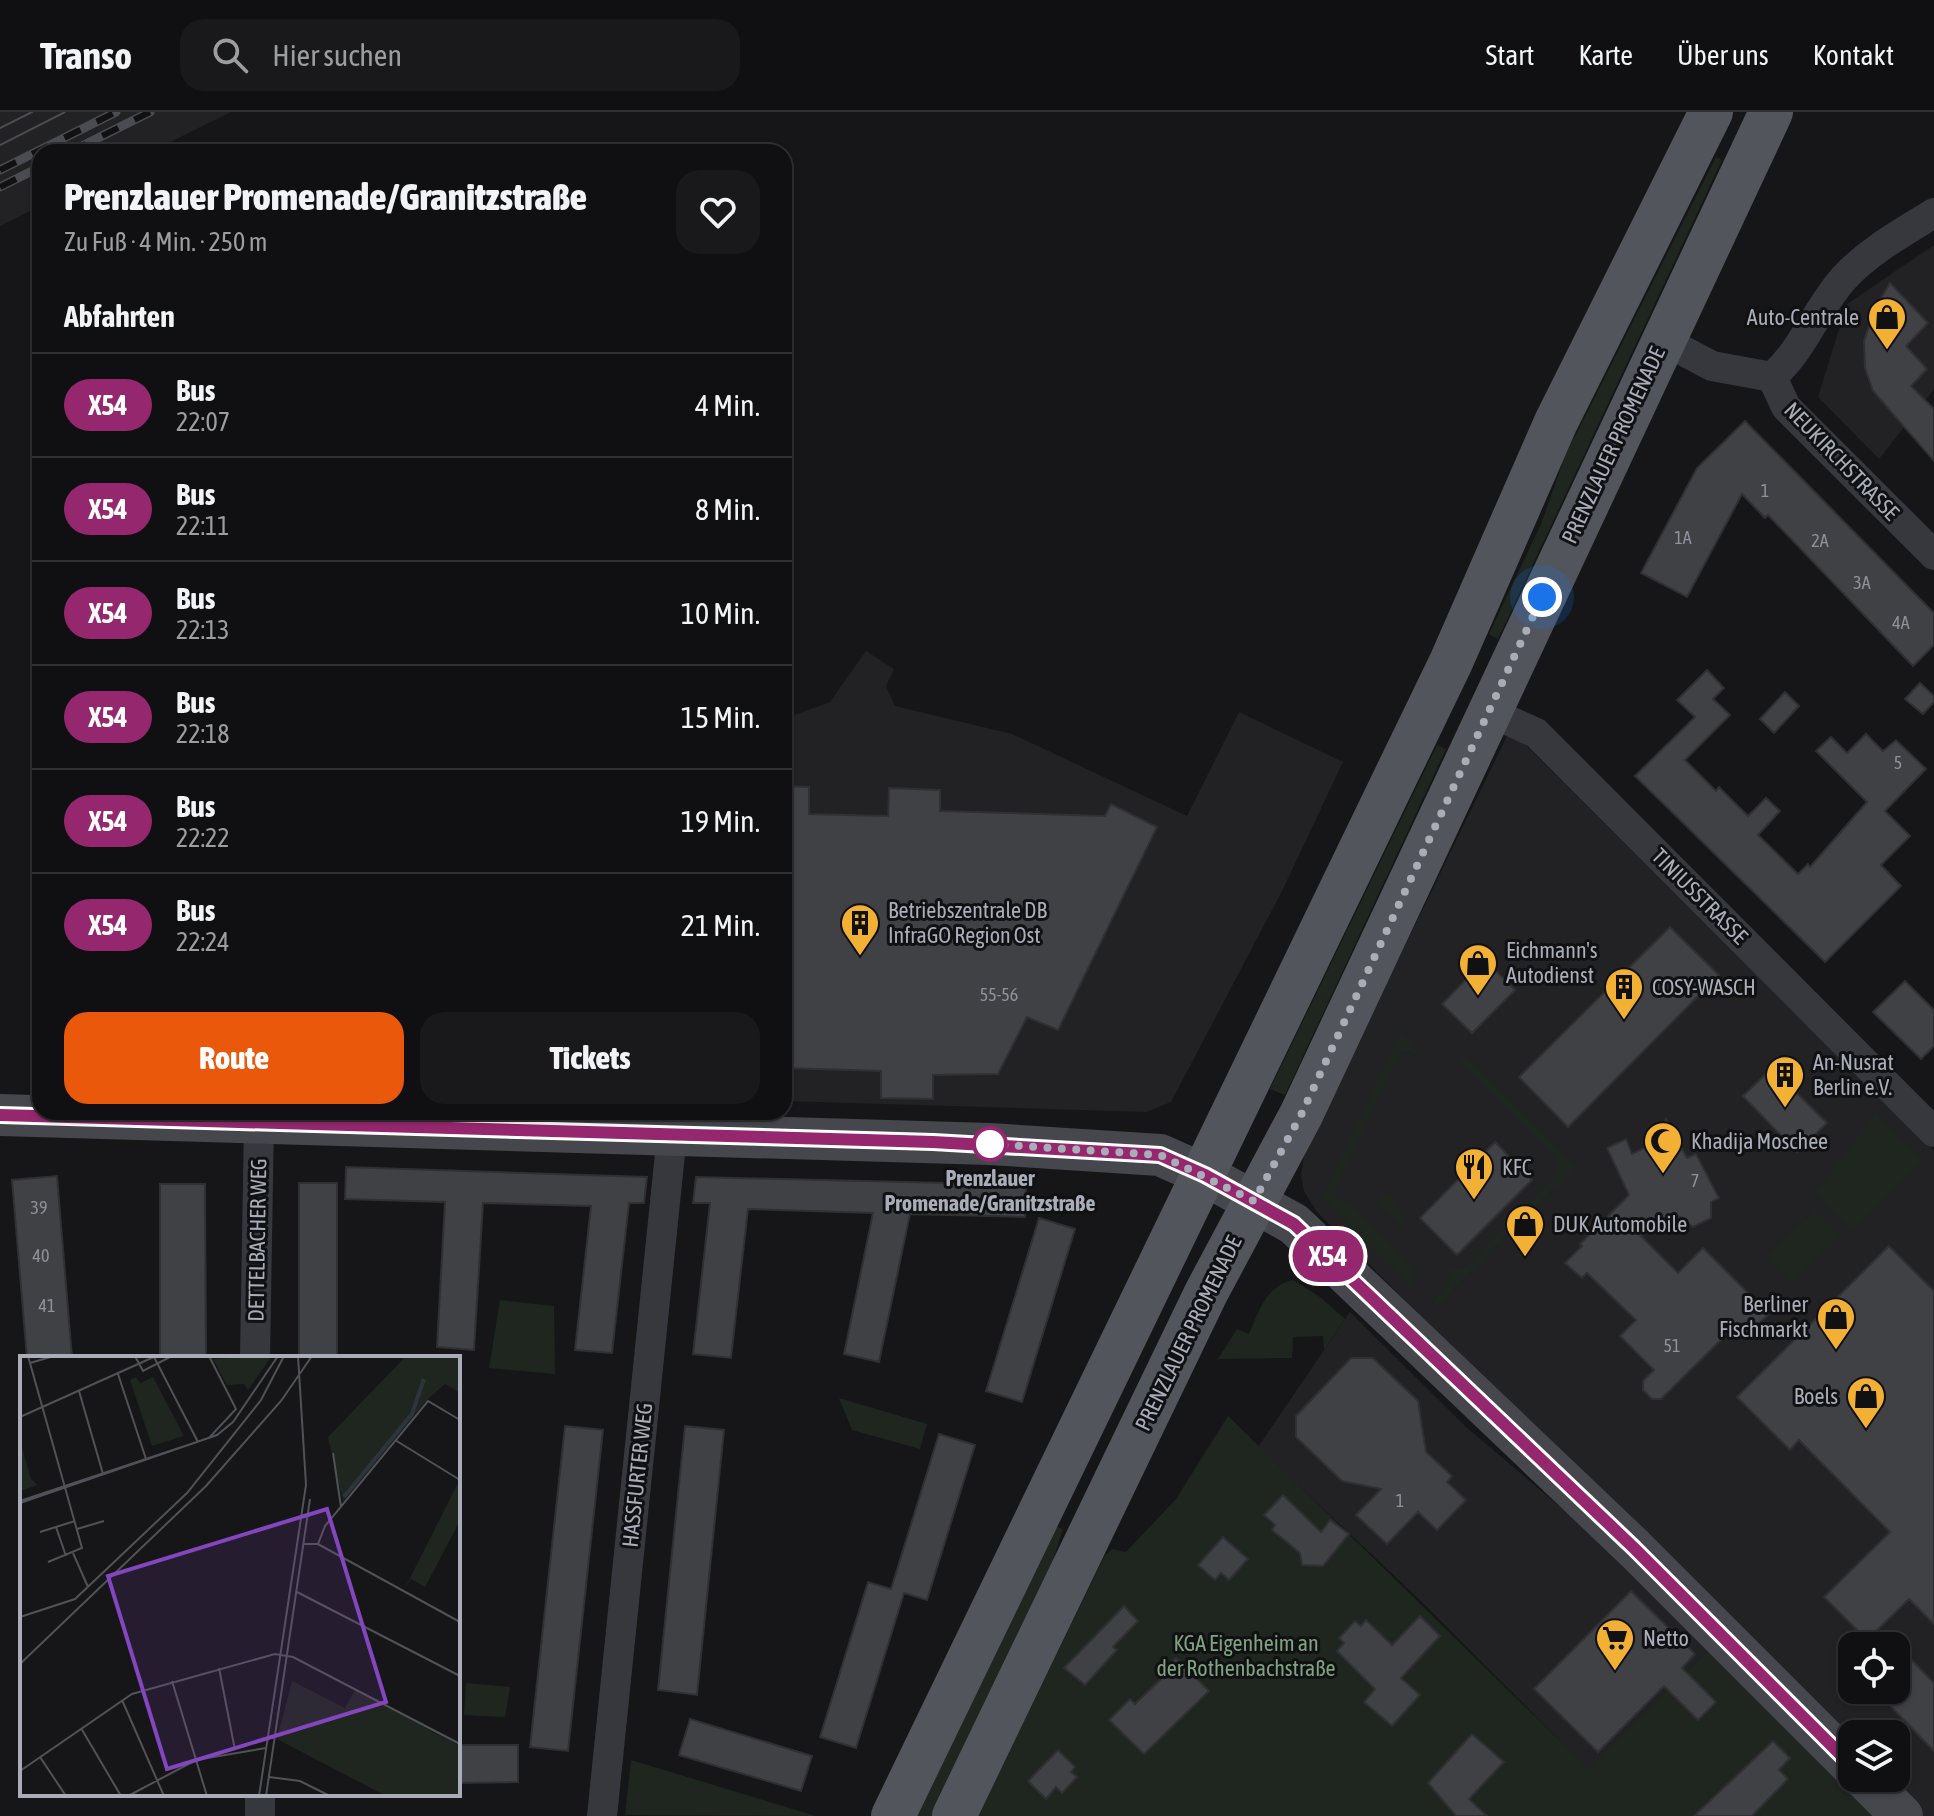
<!DOCTYPE html>
<html lang="de">
<head>
<meta charset="utf-8">
<style>
  body { margin:0; font-family:"Asap Condensed",sans-serif; background:#19191b; color:#f1f3f6; height:100vh; display:flex; flex-direction:column; font-size:30px; white-space:nowrap }
  * { box-sizing:border-box; margin:0 }
  p { font-size:26px; color:#9c9d9f }
  .icon { flex:none; width:44px; height:44px; fill:none; stroke:currentColor; stroke-width:2; stroke-linecap:round; stroke-linejoin:round }
  .map { position:relative; flex:1; overflow:hidden }
  .panel { position:absolute; left:32px; top:32px; width:760px; height:976px; display:flex; flex-direction:column; background:#101012; border-radius:24px; box-shadow:0 2px 6px #0004,0 0 0 2px #303032 }
  .panel>* { flex:none }
  .badge { padding:0 16px; border-radius:26px; font-size:28px; line-height:52px }
  .fabs { position:absolute; left:1838px; top:1520px; display:grid; gap:16px }
  .fabs a { display:grid; place-items:center; width:72px; height:72px; border-radius:16px; background:#101012; box-shadow:0 2px 6px #0004,0 0 0 2px #303032; font-size:40px }
  .you { position:absolute; width:40px; height:40px; margin:-20px; border:6px solid #fff; border-radius:50%; background:#1a73e8; box-shadow:0 0 0 12px #1a73e833 }
  .map>.badge { position:absolute; translate:-50% -50%; box-shadow:0 0 0 4px #fff }
  h2 { padding:0 32px; font-size:30px; line-height:72px }
  .round { display:grid; place-items:center; flex:none; width:84px; height:84px; border-radius:24px; background:#19191b }
  .headline { display:flex; align-items:center; justify-content:space-between; height:136px; padding:0 32px }
  h1 { font-size:38px; font-weight:800; line-height:60px }
  .button { display:flex; gap:16px; margin-top:auto; padding:16px 32px }
  .button a { flex:1; height:92px; border-radius:24px; background:#ea580c; color:#fff; font-size:32px; font-weight:800; line-height:92px; text-align:center }
  .button a+a { background:#19191b; color:#f1f3f6 }
  ul { padding:0; list-style:none }
  li { display:flex; align-items:center; gap:24px; height:104px; padding:0 32px; border-top:2px solid #303032 }
  li div { flex:1 }
  li b { display:block; font-size:30px }
  li em { font-style:normal }
  li .badge { min-width:88px; font-weight:700; text-align:center }
  header { display:flex; align-items:center; gap:48px; box-sizing:border-box; height:112px; padding:0 40px; background:#101012; border-bottom:2px solid #303032 }
  header strong { font-size:38px }
  nav { display:flex; gap:44px; margin-inline-start:auto; font-size:28px }
  .search { width:560px; height:72px; background:#19191b; display:flex; align-items:center; gap:20px; box-sizing:border-box; padding:0 28px; border-radius:24px; color:#9c9d9f; font-size:30px }
  .map>svg:first-child { display:block }
  .built { fill:#222225; fill-rule:evenodd }
  .green { fill:#1e261f }
  .building { fill:#404145; stroke:#303034; stroke-width:2 }
  .lines { fill:none; stroke-linecap:round; stroke-linejoin:round }
  .street { stroke:#37383d; stroke-width:30 }
  .secondary { stroke:#45474d; stroke-width:42 }
  .primary { stroke:#53555c; stroke-width:44 }
  .tram { stroke:#4a4c52; stroke-width:2 }
  .rail-casing { stroke:#4a4c52; stroke-width:9 }
  .rail { stroke:#111113; stroke-width:6; stroke-dasharray:18; stroke-linecap:butt }
  .line-casing { stroke:#fff; stroke-width:18 }
  .line { stroke:#95276e; stroke-width:12 }
  .walk { stroke:#a8adb8; stroke-width:8; stroke-dasharray:0 14.4 }
  .stop-dot { fill:#fff; stroke:#95276e; stroke-width:4 }
  .labels { text-anchor:middle; dominant-baseline:central; stroke-width:6; stroke-linejoin:round; paint-order:stroke }
  .number-label { font-size:18px; fill:#8e929b }
  .poi-label { font-size:22px; fill:#a8adb8; stroke:#111113; text-anchor:start }
  .street-label { font-size:22px; fill:#a8adb8; stroke:#111113 }
  .stop-label { font-size:22px; font-weight:bold; fill:#a8adb8; stroke:#111113 }
  .park-label { font-size:22px; fill:#7fa381; stroke:#111113 }
  .inset-river { fill:none; stroke:#2c353c; stroke-width:4 }
  .inset-road { fill:none; stroke:#505258; stroke-width:2 }
  .view { fill:#8446be; fill-opacity:0.15; stroke:#8446be; stroke-width:4 }
  .inset-edge { fill:none; stroke:#a8adb8; stroke-width:4 }
</style>
</head>
<body>
<header>
<strong>Transo</strong>
<div class="search"><svg class="icon" aria-label="search" viewBox="0 0 24 24"><circle cx="10" cy="10" r="6"/><path d="M15 15l6 6"/></svg>Hier suchen</div>
<nav><a>Start</a><a>Karte</a><a>Über uns</a><a>Kontakt</a></nav>
</header>
<div class="map">
<svg width="1934" height="1704" viewBox="0 0 1934 1704">
  <rect width="100%" height="100%" fill="#161618"/>
  <path class="built" d="M0 0H231L150 40H40V94L0 114Z
    M1934 133V277L1879 347 1818 285 1847 192Z
    M866 539 894 557 886 574 895 594 1012 622 1187 704 1239 600 1343 650 1282 779 1171 990 1146 1000 784 989V607L830 590Z
    M1507 624 1524 631 1934 1039V1704H1920L1882 1666H1896V1622H1852V1636L1316 1099 1304 1079 1301 1062 1305 1039ZM1852 1534H1896V1578H1852Z
    M1350 1200 1465 1314 1652 1473 1714 1533 1588 1657 1423 1491 1258 1335Z"/>
  <path class="green" d="M1716 45 1722 48 1498 527 1489 522 1541 412 1565 344Z
    M1437 633 1446 637 1285 983 1270 977Z
    M1399 923 1405 924 1421 946 1402 937 1333 1082 1350 1091 1417 1157 1410 1175 1322 1086Z
    M1465 945 1575 1055 1437 1194 1432 1192 1448 1172 1450 1155 1462 1157 1469 1153 1555 1064 1558 1056 1555 1045 1460 950Z
    M1876 1002 1921 1049 1851 1119 1815 1080Z
    M1384 1081 1393 1083 1405 1110 1402 1113 1380 1091 1378 1087Z
    M1815 1098 1841 1124 1792 1172 1766 1146Z
    M1293 1168 1320 1185 1345 1207 1324 1238 1323 1224 1293 1225 1292 1246 1218 1247 1237 1217 1249 1222C1259 1199 1266 1174 1293 1168Z
    M500 1188 554 1194 555 1262 489 1256Z
    M839 1286 927 1312 920 1337 852 1318Z
    M1228 1304 1588 1656 1714 1533 1884 1704H978L1104 1445 1112 1437 1126 1440 1176 1387Z
    M1050 1412 1063 1417 1036 1501 940 1704H907Z
    M466 1571 510 1575 505 1605 464 1603Z
    M631 1648 816 1704 625 1703Z"/>
  <path class="building" d="M1890 171 1928 211 1906 234 1927 257 1911 274 1934 297V349L1873 279 1865 256 1864 229 1874 198Z
    M1745 309 1934 501V533L1913 554 1768 403 1765 406 1742 382 1687 485 1641 461 1697 356Z
    M1707 558 1724 576 1713 587 1730 603 1685 648 1716 679 1719 675 1748 704 1766 686 1780 699 1758 723 1798 762 1808 752 1810 755 1867 690 1816 639 1831 625 1847 641 1866 622 1883 639 1896 628 1926 657 1885 699 1910 724 1881 753 1901 774 1825 850 1635 664 1695 605 1677 588Z
    M1920 571 1934 584V590L1923 602 1905 587Z
    M1785 580 1799 594 1774 621 1760 607Z
    M784 674 809 675V702L888 704 889 676 940 678V699L1105 704 1111 692 1157 715 1058 918 1027 905 998 962 933 963V987L881 986V959L784 956Z
    M1670 815 1719 863 1568 1015 1519 965Z
    M1485 848 1515 878 1472 921 1442 892Z
    M1905 869 1934 898V934L1921 947 1873 900Z
    M1772 956 1827 1011 1797 1040 1743 984Z
    M1666 1007 1687 1046 1696 1042 1719 1086 1711 1090V1106L1693 1115 1680 1105 1641 1124 1678 1161 1703 1136 1769 1202 1743 1226 1733 1216 1661 1287H1652L1643 1278V1269L1654 1258 1620 1224 1636 1208 1587 1161 1582 1166 1565 1151 1582 1134 1580 1132 1629 1083 1607 1036 1626 1027 1632 1042 1657 1030Z
    M1495 1030 1532 1068 1457 1143 1420 1106Z
    M346 1055 647 1065 644 1091H629L612 1241 575 1238 591 1094 483 1091 474 1238 437 1235 445 1090 345 1087Z
    M57 1064 72 1246H27L12 1068Z
    M696 1065 1026 1073 1025 1105 910 1102 879 1250 844 1242 873 1101 748 1097 731 1246 693 1242 710 1091H693Z
    M299 1071H337V1246H299Z
    M160 1072H205L206 1246H160Z
    M1039 1106 1075 1117 1022 1290 986 1279Z
    M1889 1134 1934 1179V1512L1909 1487 1867 1528 1824 1485 1890 1420 1799 1328 1790 1338 1737 1285Z
    M1351 1246H1373L1418 1289 1426 1340 1452 1364 1447 1370 1466 1388 1437 1418 1418 1400 1387 1432 1356 1403 1381 1377 1342 1369 1296 1325V1304Z
    M565 1314 603 1318 568 1639 530 1635Z
    M685 1314 724 1318 697 1583 658 1578Z
    M939 1322 975 1333 927 1488 904 1481 856 1636 820 1625 868 1470 891 1477Z
    M1283 1383 1321 1420 1330 1408 1349 1422 1323 1454 1302 1453 1300 1441 1272 1418 1275 1413 1264 1403Z
    M1223 1425 1248 1447 1229 1468 1221 1461 1215 1468 1198 1453Z
    M1631 1479 1695 1542 1682 1556 1716 1590 1698 1608 1664 1574 1598 1640 1534 1577Z
    M1124 1494 1138 1509 1113 1535 1117 1538 1085 1573 1064 1556Z
    M1420 1504 1440 1524 1401 1566 1420 1583 1392 1614 1364 1590 1375 1577 1337 1539 1344 1531 1339 1526 1355 1509 1361 1514 1366 1508 1392 1533Z
    M1896 1532 1934 1571V1639L1875 1578H1896Z
    M1176 1546 1209 1579 1144 1642 1109 1608 1130 1587 1135 1592 1163 1565 1159 1562Z
    M690 1607 812 1644 801 1679 679 1643Z
    M1472 1622 1504 1650 1469 1687 1487 1704H1456L1428 1671Z
    M1773 1629 1790 1646 1779 1658 1788 1667 1752 1704H1694Z
    M458 1633H518V1670L458 1671Z
    M1058 1638 1075 1655 1071 1660 1077 1665 1062 1681 1056 1675 1046 1687 1028 1669Z"/>
  <g class="lines">
    <path class="street" d="M1663 228 1712 254 1772 265
      M1772 265 1786 295 1934 443
      M1772 265C1804 237 1816 197 1844 166 1869 139 1903 120 1934 101
      M1488 599 1536 621 1549 634 1934 1020
      M255 1246 259 1010
      M260 1682V1704
      M602 1704 672 1022"/>
    <path class="secondary" d="M0 1003 990 1032 1160 1043 1205 1063 1294 1112 1634 1436 1852 1654
      M1864 1666 1902 1704"/>
    <path class="primary" d="M893 1704 1451 550 1556 310 1711 0
      M954 1704 1206 1181 1301 1003 1771 0"/>
    <path class="tram" d="M0 16 32 0
      M0 33 65 0"/>
    <g class="rail-casing">
      <path id="rail" d="M70 40 150 0
        M0 58 116 0
        M0 75 40 55"/>
    </g>
    <use href="#rail" class="rail"/>
  </g>
  <g class="lines">
    <g class="line-casing">
      <path id="line" d="M0 1003 933 1030 1160 1043 1205 1063 1294 1112 1634 1436 1852 1654"/>
    </g>
    <use href="#line" class="line"/>
    <path class="walk" d="M990 1032 1160 1043 1254 1089 1301 1003 1542 485"/>
  </g>
  <defs>
    <g id="shop-pin" transform="scale(2)"><path d="M0 17L-7.5 6A9.5 9.5 0 1 1 7.5 6Z" fill="#f2b134" stroke="#111113"/><path d="M-5-2.5h2.3a2.7 3.5 0 0 1 5.4 0H5L5.5 6h-11ZM-1.5-2.5h3a1.5 2.3 0 0 0-3 0Z" fill="#111"/></g>
    <g id="building-pin" transform="scale(2)"><path d="M0 17L-7.5 6A9.5 9.5 0 1 1 7.5 6Z" fill="#f2b134" stroke="#111113"/><path d="M-4-6H4V6H1V3H-1V6H-4ZM-2.5-4.3h1.7v1.8h-1.7ZM.8-4.3h1.7v1.8H.8ZM-2.5-1h1.7V.8h-1.7ZM.8-1h1.7V.8H.8Z" fill="#111"/></g>
    <g id="mosque-pin" transform="scale(2)"><path d="M0 17L-7.5 6A9.5 9.5 0 1 1 7.5 6Z" fill="#f2b134" stroke="#111113"/><path d="M3.5-4.9A6 6 0 1 0 3.5 4.9A5 5 0 1 1 3.5-4.9Z" fill="#111"/></g>
    <g id="restaurant-pin" transform="scale(2)"><path d="M0 17L-7.5 6A9.5 9.5 0 1 1 7.5 6Z" fill="#f2b134" stroke="#111113"/><path d="M-5-6h1v4h1v-4h1v4h1v-4h1v5L-1.5 .5V6h-2V.5L-5-1ZM5-6V6H3V1.5H1.5Q1.5-4 5-6Z" fill="#111"/></g>
    <g id="supermarket-pin" transform="scale(2)"><path d="M0 17L-7.5 6A9.5 9.5 0 1 1 7.5 6Z" fill="#f2b134" stroke="#111113"/><path d="M-6-5.5h2.5l.6 2H6L4.5 2H-2.5L-4.4-4H-6ZM-1.5 3.2a1.3 1.3 0 1 0 .1 0ZM3 3.2a1.3 1.3 0 1 0 .1 0Z" fill="#111"/></g>
  </defs>
  <g fill-rule="evenodd">
    <use href="#shop-pin" x="1887" y="205"/>
    <use href="#building-pin" x="860" y="811"/>
    <use href="#shop-pin" x="1478" y="851"/>
    <use href="#building-pin" x="1624" y="875"/>
    <use href="#building-pin" x="1785" y="963"/>
    <use href="#mosque-pin" x="1663" y="1029"/>
    <use href="#restaurant-pin" x="1474" y="1055"/>
    <use href="#shop-pin" x="1525" y="1112"/>
    <use href="#shop-pin" x="1836" y="1205"/>
    <use href="#shop-pin" x="1866" y="1284"/>
    <use href="#supermarket-pin" x="1615" y="1526"/>
  </g>
  <circle class="stop-dot" cx="990" cy="1032" r="16"/>
  <g class="labels">
    <g class="number-label">
      <text x="1765" y="378">1</text>
      <text x="1683" y="425">1A</text>
      <text x="1820" y="428">2A</text>
      <text x="1862" y="470">3A</text>
      <text x="1901" y="510">4A</text>
      <text x="1898" y="650">5</text>
      <text x="999" y="882">55-56</text>
      <text x="1695" y="1068">7</text>
      <text x="39" y="1095">39</text>
      <text x="41" y="1143">40</text>
      <text x="47" y="1193">41</text>
      <text x="1672" y="1233">51</text>
      <text x="1400" y="1388">1</text>
    </g>
    <g class="poi-label">
      <text x="1859" y="205" text-anchor="end">Auto-Centrale</text>
      <text x="888" y="798">Betriebszentrale DB<tspan x="888" dy="25">InfraGO Region Ost</tspan></text>
      <text x="1506" y="838">Eichmann's<tspan x="1506" dy="25">Autodienst</tspan></text>
      <text x="1652" y="875">COSY-WASCH</text>
      <text x="1813" y="950">An-Nusrat<tspan x="1813" dy="25">Berlin e.V.</tspan></text>
      <text x="1691" y="1029">Khadija Moschee</text>
      <text x="1502" y="1055">KFC</text>
      <text x="1553" y="1112">DUK Automobile</text>
      <text x="1808" y="1192" text-anchor="end">Berliner<tspan x="1808" dy="25">Fischmarkt</tspan></text>
      <text x="1838" y="1284" text-anchor="end">Boels</text>
      <text x="1643" y="1526">Netto</text>
    </g>
    <g class="street-label">
      <text transform="translate(1613 333) rotate(-65)">PRENZLAUER PROMENADE</text>
      <text transform="translate(1842 349) rotate(46)">NEUKIRCHSTRASSE</text>
      <text transform="translate(1700 784) rotate(45)">TINIUSSTRASSE</text>
      <text transform="translate(257 1128) rotate(-89)">DETTELBACHER WEG</text>
      <text transform="translate(1188 1221) rotate(-64)">PRENZLAUER PROMENADE</text>
      <text transform="translate(637 1363) rotate(-84)">HASSFURTER WEG</text>
    </g>
    <g class="stop-label">
      <text x="990" y="1066">Prenzlauer<tspan x="990" dy="25">Promenade/Granitzstraße</tspan></text>
    </g>
    <g class="park-label">
      <text x="1246" y="1531">KGA Eigenheim an<tspan x="1246" dy="25">der Rothenbachstraße</tspan></text>
    </g>
  </g>
  <g transform="translate(20 1244)">
    <rect width="440" height="440" fill="#161618"/>
    <path d="M252 0 228 34 224 28 207 29 193 3ZM386 0H440V37L425 28 407 44 323 146 308 81ZM116 21 120 27 133 21 164 80 132 90 110 24ZM0 84 11 123 18 129 0 135ZM438 127 440 165 405 231 391 223 385 232ZM272 325 325 352 335 334 440 390V440H366L257 383Z" fill="#1e261f"/>
    <path class="inset-river" d="M324 141 392 58 404 23"/>
    <path class="inset-road" d="M8 0 62 192 28 206M115 0 123 15 152 0M134 1 178 86M10 7 34 0M98 18 126 103M59 35 83 118M0 61 136 0M375 84 440 124M313 97 321 151M0 145 189 82 216 53 189 0M0 147 197 79 213 66 258 0M36 171 46 200M57 173 84 165M20 176 55 165M284 188H298L440 266M298 188 305 170 408 45 440 64M53 197 68 231M277 236 440 320M0 261 55 243 167 137 241 44 264 0M0 308 186 130 261 45 292 0M199 312 215 394M152 325 187 440M102 344 144 440M61 372 101 440M20 401 46 440M0 415 112 338 255 298 273 301 440 388M249 421 280 425 310 440M108 440 176 404 246 392M239 440 286 129 278 0M246 440 290 143"/>
    <path class="view" d="M307 153 366 346 147 413 88 220Z"/>
    <rect width="440" height="440" class="inset-edge"/>
  </g>
</svg>
<div class="fabs">
<a><svg class="icon" aria-label="locate" viewBox="0 0 24 24"><circle cx="12" cy="12" r="6"/><path d="M12 2v4M12 18v4M2 12h4M18 12h4"/></svg></a>
<a><svg class="icon" aria-label="layers" viewBox="0 0 24 24"><path d="M12 4l9 5-9 5-9-5zM3 14l9 5 9-5"/></svg></a>
</div>
<div class="you" style="left:1542px;top:485px"></div>
<b class="badge" style="left:1328px;top:1144px;background:#95276e;color:#fff">X54</b>
<section class="panel">
<div class="headline"><div><h1>Prenzlauer Promenade/Granitzstraße</h1><p>Zu Fuß · 4 Min. · 250 m</p></div><a class="round"><svg class="icon" aria-label="heart" viewBox="0 0 24 24"><path d="M12 20l-8-8c-3-5 5-10 8-4 3-6 11-1 8 4z"/></svg></a></div>
<h2>Abfahrten</h2>
<ul>
<li><span class="badge" style="background:#95276e;color:#fff">X54</span><div><b>Bus</b><p>22:07</p></div><em>4 Min.</em></li>
<li><span class="badge" style="background:#95276e;color:#fff">X54</span><div><b>Bus</b><p>22:11</p></div><em>8 Min.</em></li>
<li><span class="badge" style="background:#95276e;color:#fff">X54</span><div><b>Bus</b><p>22:13</p></div><em>10 Min.</em></li>
<li><span class="badge" style="background:#95276e;color:#fff">X54</span><div><b>Bus</b><p>22:18</p></div><em>15 Min.</em></li>
<li><span class="badge" style="background:#95276e;color:#fff">X54</span><div><b>Bus</b><p>22:22</p></div><em>19 Min.</em></li>
<li><span class="badge" style="background:#95276e;color:#fff">X54</span><div><b>Bus</b><p>22:24</p></div><em>21 Min.</em></li>
</ul>
<div class="button"><a>Route</a><a>Tickets</a></div>
</section>
</div>
</body>
</html>
